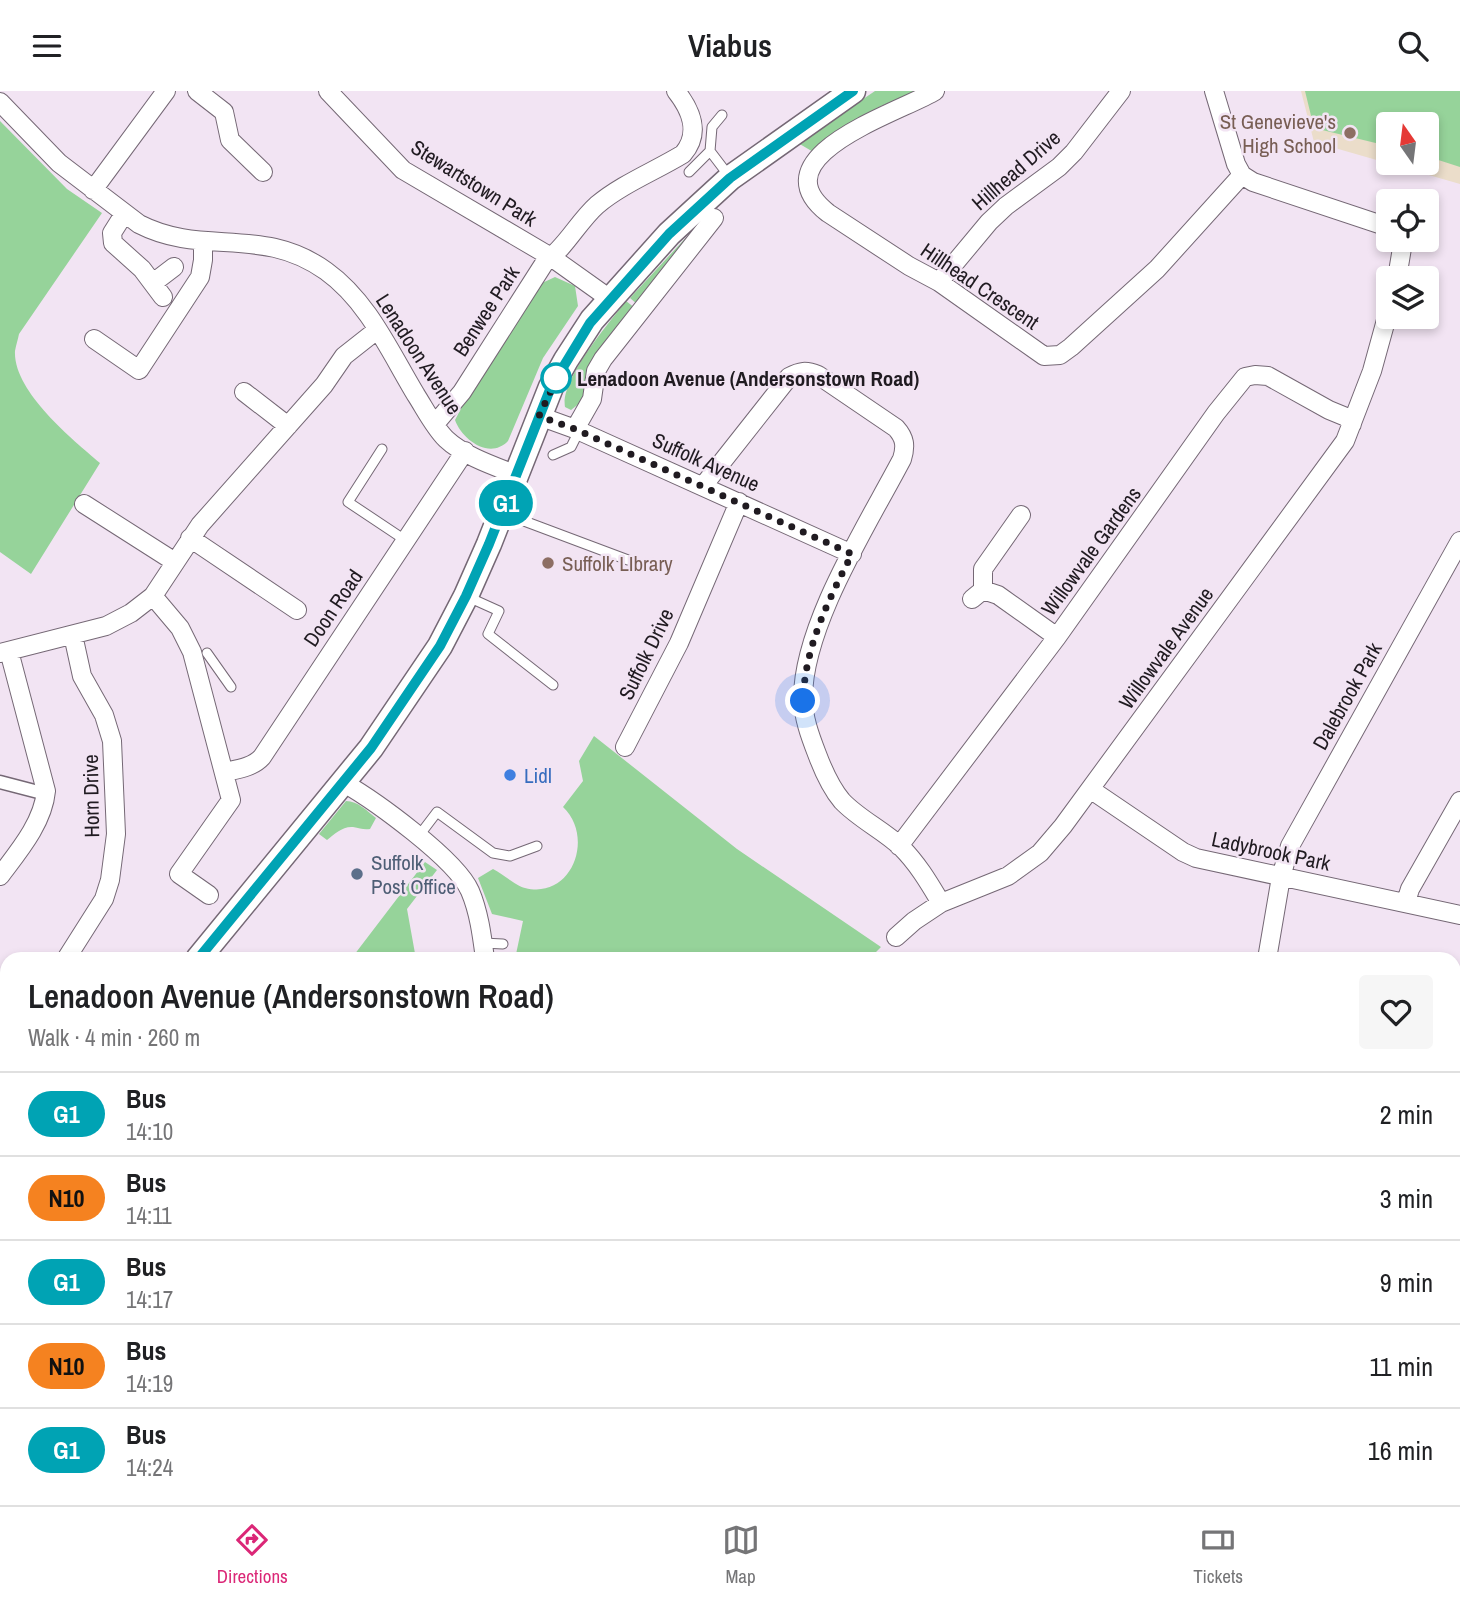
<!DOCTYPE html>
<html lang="en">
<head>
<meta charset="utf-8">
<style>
  body { margin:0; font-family:"Archivo Narrow",sans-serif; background:#f6f6f6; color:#202124; height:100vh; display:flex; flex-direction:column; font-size:26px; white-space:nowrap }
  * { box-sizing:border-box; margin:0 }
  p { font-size:23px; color:#757577 }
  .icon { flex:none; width:38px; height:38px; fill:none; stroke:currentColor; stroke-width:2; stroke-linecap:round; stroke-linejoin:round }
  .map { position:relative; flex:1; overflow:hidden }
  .details { position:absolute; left:0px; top:861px; width:1461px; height:553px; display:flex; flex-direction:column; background:#fff; border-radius:21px 21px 0 0; box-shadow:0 4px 10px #0003 }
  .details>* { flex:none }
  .badge { padding:0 14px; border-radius:23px; font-size:24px; line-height:46px }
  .needle { width:46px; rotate:346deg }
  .controls { position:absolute; left:1376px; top:21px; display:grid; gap:14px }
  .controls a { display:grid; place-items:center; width:63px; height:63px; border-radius:7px; background:#fff; box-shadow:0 4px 10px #0003; font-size:35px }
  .you { position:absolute; width:35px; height:35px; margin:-18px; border:5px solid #fff; border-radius:50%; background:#1a73e8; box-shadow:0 0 0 10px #1a73e833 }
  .map>.badge { position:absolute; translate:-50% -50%; box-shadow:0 0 0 4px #fff }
  .round { display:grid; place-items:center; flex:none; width:74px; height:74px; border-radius:7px; background:#f6f6f6 }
  .overview { display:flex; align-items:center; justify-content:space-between; height:119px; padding:0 28px }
  h1 { font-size:33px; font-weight:600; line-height:52px }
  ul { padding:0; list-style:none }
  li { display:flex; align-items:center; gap:21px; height:84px; padding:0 28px; border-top:2px solid #e0e0e0 }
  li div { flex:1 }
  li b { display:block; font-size:26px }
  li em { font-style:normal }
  li .badge { min-width:77px; font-weight:700; text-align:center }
  header { display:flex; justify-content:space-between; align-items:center; height:91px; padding:0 28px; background:#fff; font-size:32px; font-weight:600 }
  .menu { display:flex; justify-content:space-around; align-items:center; height:98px; border-top:2px solid #e0e0e0; background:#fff; font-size:19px; color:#757577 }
  .menu a { display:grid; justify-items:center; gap:4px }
  .menu .on { color:#db2777 }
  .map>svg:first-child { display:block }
  .education { fill:#ebddca; fill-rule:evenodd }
  .green { fill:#96d39a }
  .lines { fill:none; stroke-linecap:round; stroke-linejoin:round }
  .stream { stroke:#55a8ae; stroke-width:4.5 }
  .service-casing { stroke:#756875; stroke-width:11 }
  .pedestrian-casing { stroke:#756875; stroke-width:15 }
  .minor-casing { stroke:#756875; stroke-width:20 }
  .secondary-casing { stroke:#756875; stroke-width:27 }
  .service { stroke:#fff; stroke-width:9 }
  .pedestrian { stroke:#fff; stroke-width:12 }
  .minor { stroke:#fff; stroke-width:18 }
  .secondary { stroke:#fff; stroke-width:24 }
  .line-casing { stroke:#fff; stroke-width:16 }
  .line { stroke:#00a3b4; stroke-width:10 }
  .walk { stroke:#201b21; stroke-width:7; stroke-dasharray:0 12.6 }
  .education-dot { fill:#8d6e63; stroke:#f2e4f3; stroke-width:2.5 }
  .stop-dot { fill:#fff; stroke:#00a3b4; stroke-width:3.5 }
  .shop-dot { fill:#3f7fe0; stroke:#f2e4f3; stroke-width:2.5 }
  .service-dot { fill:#5c6f8a; stroke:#f2e4f3; stroke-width:2.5 }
  .labels { text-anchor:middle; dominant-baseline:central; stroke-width:5; stroke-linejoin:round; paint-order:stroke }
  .education-label { font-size:21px; fill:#785e54; stroke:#f2e4f3; text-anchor:end }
  .street-label { font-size:21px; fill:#201b21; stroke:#f2e4f3 }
  .stop-label { font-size:21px; font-weight:bold; fill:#201b21; stroke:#f2e4f3; text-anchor:start }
  .shop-label { font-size:21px; fill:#366cbe; stroke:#f2e4f3; text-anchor:start }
  .service-label { font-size:21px; fill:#4e5e75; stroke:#f2e4f3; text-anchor:start }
</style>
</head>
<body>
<header><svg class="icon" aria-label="menu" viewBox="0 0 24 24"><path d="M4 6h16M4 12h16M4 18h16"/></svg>Viabus<svg class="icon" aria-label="search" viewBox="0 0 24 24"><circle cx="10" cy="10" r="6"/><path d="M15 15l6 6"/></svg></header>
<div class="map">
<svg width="1460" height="1414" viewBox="0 0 1460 1414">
  <rect width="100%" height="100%" fill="#f2e4f3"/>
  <path class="education" d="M1301 0H1460V93L1314 51ZM1388 33H1426V72H1388Z"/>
  <path class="green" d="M875 0H917L918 2 881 15 856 29 815 62 798 52Z
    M1305 0H1460V76L1426 65V33H1388V55L1314 37Z
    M0 30 67 98 102 122 19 243C18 248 16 254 15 260 13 300 72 348 100 372L31 483 0 461Z
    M704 127 638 214 630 207Z
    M555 186 575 195 578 215 543 267 508 350C490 369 462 349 455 329L464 312 540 193Z
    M626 210 635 217 585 308 571 319 565 316C560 289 609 232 626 210Z
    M594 645 737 758 881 856 869 868H515L523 830 492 823 478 787 493 778C503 783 516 795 525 797 572 809 595 746 563 716L583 690 579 670Z
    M346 710C358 710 367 720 376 727L370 738C363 739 360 737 353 736 343 735 334 743 327 749L319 743Z
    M425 771 437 779 407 818 416 868H351Z"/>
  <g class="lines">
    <path class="stream" d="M1454 923 1460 925"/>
    <g class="service-casing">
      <path id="service" d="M710 60 712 36 722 24
        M689 81 710 60 729 85
        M382 358 348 411 405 449
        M553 364 571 356 579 340
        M524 430 628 469
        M468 506 499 520 488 543 553 594
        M207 562 231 596
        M418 746 437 721 493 762 510 765 537 755
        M483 852 503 853
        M0 1048 7 1039
        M0 1137 7 1142"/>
    </g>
    <g class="pedestrian-casing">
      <path id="pedestrian" d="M0 691 46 703"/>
    </g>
    <g class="minor-casing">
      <path id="minor" d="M197 0 224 21 230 49 263 81
        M328 0 403 79 551 166 610 208
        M935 0C901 21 755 65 828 122L909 175 939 191 1044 265 1060 264 1071 256 1157 178 1242 84
        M1214 0 1236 73 1242 84 1253 91 1388 136
        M0 11 59 72 139 133C203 166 262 134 326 180 368 210 390 261 416 304 425 318 434 336 446 348 464 365 494 375 517 384
        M93 99 166 0
        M124 123 112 142 113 152 142 178 163 206
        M1397 187 1402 157 1398 149
        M939 191 989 131 1006 115 1059 76 1074 61 1121 0
        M153 192 174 176
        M94 248 139 279 200 186 203 169V150
        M244 301 288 335
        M539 325 575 338 852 463
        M435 333 462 301 545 171C566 156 578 131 597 114 622 93 655 80 683 63 701 42 691 19 676 0
        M575 338 592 308 596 280 603 268 714 127
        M703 395 789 286C800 280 806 279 818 284L896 337C905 347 906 355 902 368 868 433 803 534 803 607 803 626 810 645 817 663 823 679 831 697 842 710 859 728 883 739 901 756 918 773 929 792 941 812
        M84 413 175 471
        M190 447 297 519
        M983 499V478L1021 424
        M153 505 180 537 192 561 231 709 179 783 209 804
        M972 508 983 499 998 504 1057 546
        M0 562 106 535 131 522 153 505 200 434 324 294 344 265 377 239
        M625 656 679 552 739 411
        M225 681C239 678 253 676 262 666L465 360
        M344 692C375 710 456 768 470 800 479 821 482 845 485 868
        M1090 698 1183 761 1196 767 1460 824
        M899 755 1057 546 1216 322 1245 286 1255 284 1268 285 1329 319 1346 326 1352 333
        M0 785C18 761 43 732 46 700L9 560
        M1406 811 1410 798 1460 710
        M896 846 914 830 941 812 1008 785 1040 762 1063 735 1345 350 1372 280 1388 222
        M66 868 104 808 110 789 116 743 112 650 104 624 82 585 73 544
        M1267 868 1281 786 1290 755 1460 450
        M1454 994 1460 996
        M1454 1128 1460 1132
        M1454 1276 1460 1281
        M1454 1313 1460 1306
        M0 1398 7 1388
        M218 1407 229 1414
        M610 1407 624 1414
        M692 1414 697 1407
        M860 1414 863 1407
        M966 1414V1407
        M1103 1414 1104 1407
        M1191 1414V1407
        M1310 1414 1312 1407"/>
    </g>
    <g class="secondary-casing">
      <path id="secondary" d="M198 868 371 657 440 555 466 505 489 453 551 296 566 269 592 229 669 143 730 87 853 0
        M0 1111 7 1102"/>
    </g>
    <use href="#service" class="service"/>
    <use href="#pedestrian" class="pedestrian"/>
    <use href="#minor" class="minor"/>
    <use href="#secondary" class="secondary"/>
  </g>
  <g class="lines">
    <g class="line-casing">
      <path id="line" d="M198 868 371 657 440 555 466 505 489 453 551 296 590 232 669 143 730 87 853 0"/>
    </g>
    <use href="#line" class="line"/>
    <path class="walk" d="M556 287 559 283 539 325 575 338 852 463C828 510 805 555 803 610"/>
  </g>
  <g class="education-dot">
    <circle cx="1350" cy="42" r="7"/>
    <circle cx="548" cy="472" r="7"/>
  </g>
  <circle class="stop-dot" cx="556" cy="287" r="14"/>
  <circle class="shop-dot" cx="510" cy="684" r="7"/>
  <circle class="service-dot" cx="357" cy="783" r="7"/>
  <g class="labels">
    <g class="education-label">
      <text x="1336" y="30">St Genevieve's<tspan x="1336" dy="24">High School</tspan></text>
      <text x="562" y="472" text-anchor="start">Suffolk LIbrary</text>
    </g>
    <g class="street-label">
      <text transform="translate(1016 79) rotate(-41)">Hillhead Drive</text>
      <text transform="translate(474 92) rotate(32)">Stewartstown Park</text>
      <text transform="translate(980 195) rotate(34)">Hillhead Crescent</text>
      <text transform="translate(486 220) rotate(-57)">Benwee Park</text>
      <text transform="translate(419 263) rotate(57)">Lenadoon Avenue</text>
      <text transform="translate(706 371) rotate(24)">Suffolk Avenue</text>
      <text transform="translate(1091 460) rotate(-54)">Willowvale Gardens</text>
      <text transform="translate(333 517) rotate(-56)">Doon Road</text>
      <text transform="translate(1166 557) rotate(-54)">Willowvale Avenue</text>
      <text transform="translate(646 563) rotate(-64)">Suffolk Drive</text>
      <text transform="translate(1347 605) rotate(-61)">Dalebrook Park</text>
      <text transform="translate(91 705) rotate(-91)">Horn Drive</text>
      <text transform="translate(1271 760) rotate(12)">Ladybrook Park</text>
    </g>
    <g class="stop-label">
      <text x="577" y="287">Lenadoon Avenue (Andersonstown Road)</text>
    </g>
    <g class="shop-label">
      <text x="524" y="684">Lidl</text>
    </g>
    <g class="service-label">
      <text x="371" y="771">Suffolk<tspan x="371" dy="24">Post Office</tspan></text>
    </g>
  </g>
</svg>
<div class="controls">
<a><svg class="needle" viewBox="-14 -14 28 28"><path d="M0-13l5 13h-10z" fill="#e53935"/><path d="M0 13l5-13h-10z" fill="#757577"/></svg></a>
<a><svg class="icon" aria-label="locate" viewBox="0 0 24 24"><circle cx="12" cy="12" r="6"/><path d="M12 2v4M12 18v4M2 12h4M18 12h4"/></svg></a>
<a><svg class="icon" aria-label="layers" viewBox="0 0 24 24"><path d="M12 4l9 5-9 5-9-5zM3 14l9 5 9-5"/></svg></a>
</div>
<div class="you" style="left:803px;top:610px"></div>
<b class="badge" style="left:506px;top:412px;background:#00a3b4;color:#fff">G1</b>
<section class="details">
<div class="overview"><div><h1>Lenadoon Avenue (Andersonstown Road)</h1><p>Walk · 4 min · 260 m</p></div><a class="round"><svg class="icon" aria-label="heart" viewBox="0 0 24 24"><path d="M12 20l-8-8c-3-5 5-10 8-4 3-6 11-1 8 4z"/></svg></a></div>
<ul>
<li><span class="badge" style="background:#00a3b4;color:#fff">G1</span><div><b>Bus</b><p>14:10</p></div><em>2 min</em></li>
<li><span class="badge" style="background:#f58220;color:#111">N10</span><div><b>Bus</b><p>14:11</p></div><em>3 min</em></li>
<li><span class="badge" style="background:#00a3b4;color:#fff">G1</span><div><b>Bus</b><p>14:17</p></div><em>9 min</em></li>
<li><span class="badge" style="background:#f58220;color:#111">N10</span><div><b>Bus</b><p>14:19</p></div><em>11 min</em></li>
<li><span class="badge" style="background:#00a3b4;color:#fff">G1</span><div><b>Bus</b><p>14:24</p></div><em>16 min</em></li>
</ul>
</section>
</div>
<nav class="menu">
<a class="on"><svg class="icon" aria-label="directions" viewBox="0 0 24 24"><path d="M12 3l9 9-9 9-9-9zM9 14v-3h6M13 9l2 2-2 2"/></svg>Directions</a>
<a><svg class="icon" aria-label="map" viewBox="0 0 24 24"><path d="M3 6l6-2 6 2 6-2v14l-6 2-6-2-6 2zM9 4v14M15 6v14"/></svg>Map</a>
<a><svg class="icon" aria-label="tickets" viewBox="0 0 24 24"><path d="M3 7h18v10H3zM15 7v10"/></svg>Tickets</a>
</nav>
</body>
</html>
